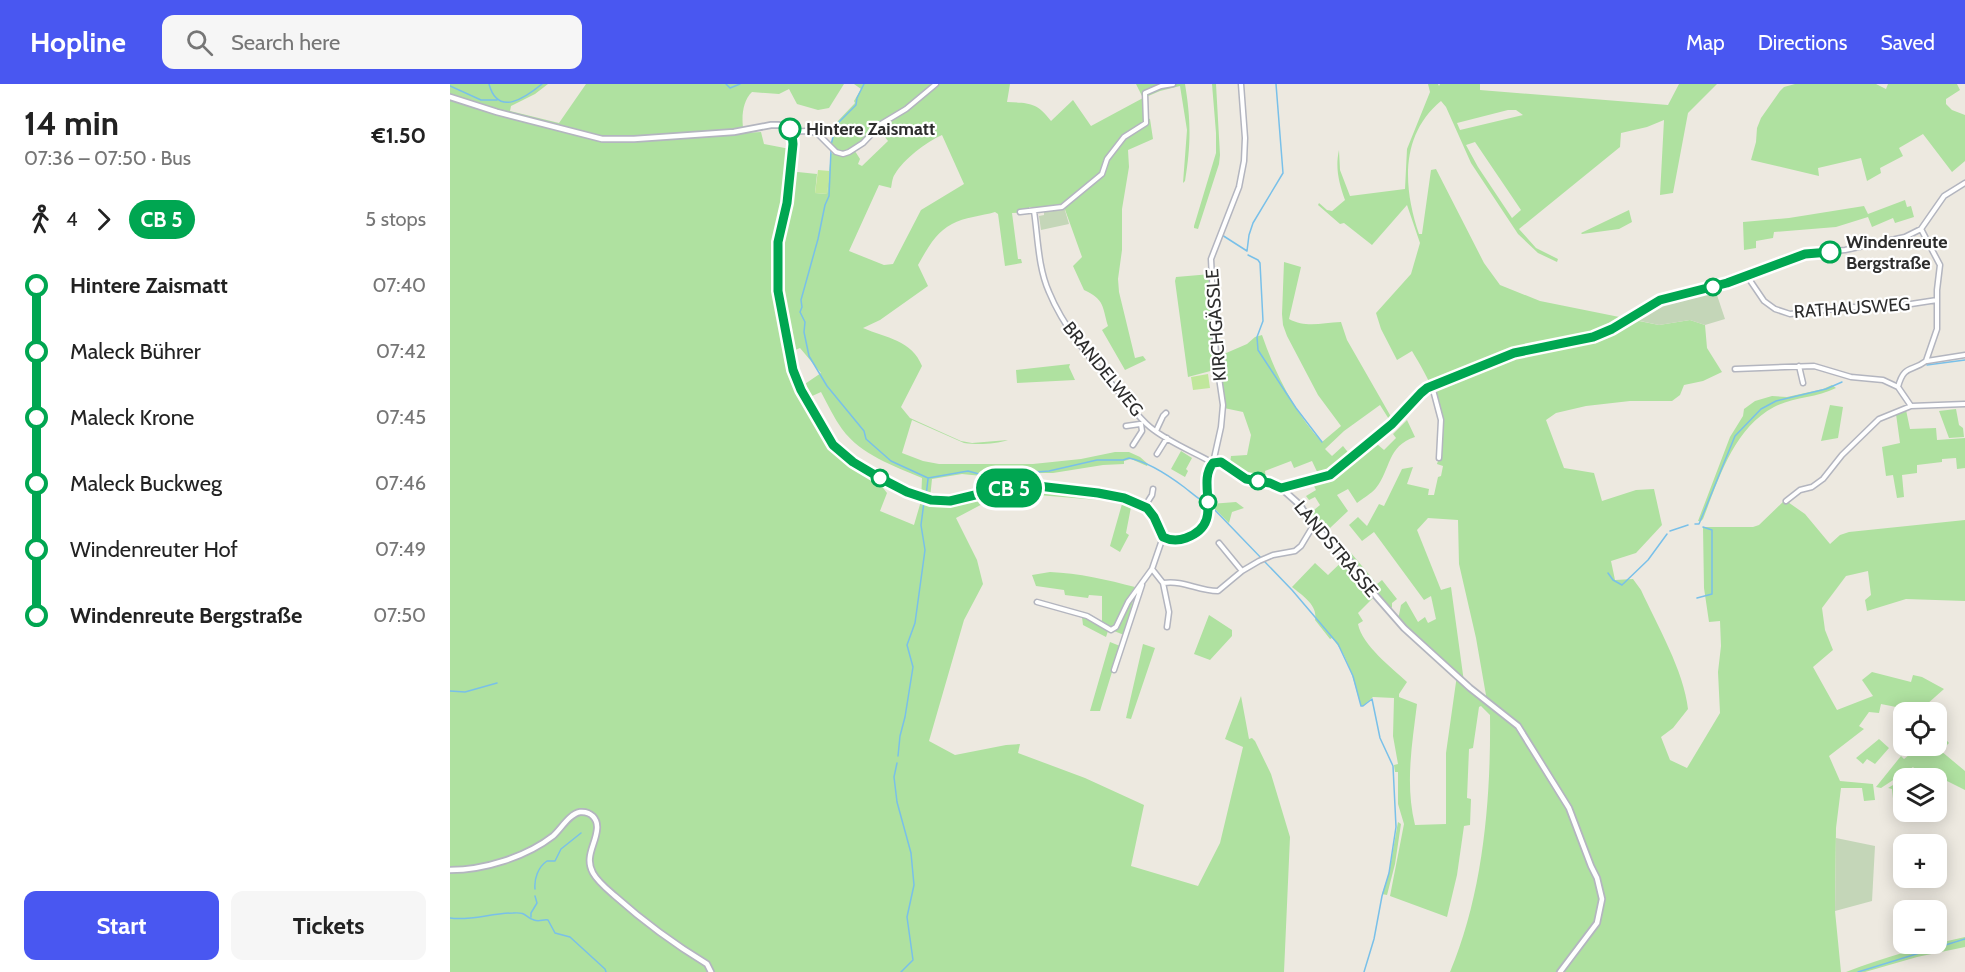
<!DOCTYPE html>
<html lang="en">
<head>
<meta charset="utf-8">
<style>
  body { margin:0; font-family:Cabin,sans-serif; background:#f6f6f6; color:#222; height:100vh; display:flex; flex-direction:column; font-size:22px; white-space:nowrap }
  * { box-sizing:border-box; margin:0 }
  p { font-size:20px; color:#767676 }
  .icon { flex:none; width:33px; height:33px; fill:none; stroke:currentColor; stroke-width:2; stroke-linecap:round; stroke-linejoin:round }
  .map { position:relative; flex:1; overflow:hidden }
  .drawer { display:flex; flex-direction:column; background:#fff; width:450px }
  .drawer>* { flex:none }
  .badge { padding:0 12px; border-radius:20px; font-size:21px; line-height:39px }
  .tools { position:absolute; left:1443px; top:618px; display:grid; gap:12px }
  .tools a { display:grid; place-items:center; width:54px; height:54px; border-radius:12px; background:#fff; box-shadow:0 3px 15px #0003; font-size:30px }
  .map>.badge { position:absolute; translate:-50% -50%; box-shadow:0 0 0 3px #fff }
  .legs { display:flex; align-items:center; gap:9px; height:66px; padding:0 24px; font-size:20px }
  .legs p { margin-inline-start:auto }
  .overview { display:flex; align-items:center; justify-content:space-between; height:102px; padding:0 24px }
  h1 { font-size:33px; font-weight:800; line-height:45px }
  .primary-button { display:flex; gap:12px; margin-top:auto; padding:12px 24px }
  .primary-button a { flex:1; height:69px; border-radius:12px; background:#4957f1; color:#fff; font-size:24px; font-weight:800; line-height:69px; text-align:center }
  .primary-button a+a { background:#f6f6f6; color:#222 }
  ul { padding:0 24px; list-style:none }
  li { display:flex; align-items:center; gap:21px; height:66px; font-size:22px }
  li i { display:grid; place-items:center; width:9px; height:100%; margin:0 8px; background:currentColor }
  li i::after { content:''; width:15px; height:15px; margin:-8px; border:4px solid; border-radius:50%; background:#fff }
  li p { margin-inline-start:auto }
  li:first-child i { background:linear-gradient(#0000 50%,currentColor 0) }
  li:last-child i { background:linear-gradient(currentColor 50%,#0000 0) }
  header { display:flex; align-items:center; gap:36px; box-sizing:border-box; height:84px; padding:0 30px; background:#4957f1; color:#fff }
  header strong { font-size:28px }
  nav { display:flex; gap:33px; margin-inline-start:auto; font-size:21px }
  .search { width:420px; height:54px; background:#f6f6f6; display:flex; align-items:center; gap:15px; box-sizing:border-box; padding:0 21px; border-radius:12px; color:#767676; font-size:22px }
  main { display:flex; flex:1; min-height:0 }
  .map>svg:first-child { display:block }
  .green { fill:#afe1a0; fill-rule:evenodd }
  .cemetery { fill:#c4d6b8 }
  .pitch { fill:#c0e79c }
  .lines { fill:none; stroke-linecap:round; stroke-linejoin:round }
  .stream { stroke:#79c0e9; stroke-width:1.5 }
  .minor-casing { stroke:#b3b5bf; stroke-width:7 }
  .tertiary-casing { stroke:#b3b5bf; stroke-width:8 }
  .minor { stroke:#fff; stroke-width:4 }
  .tertiary { stroke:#fff; stroke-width:4.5 }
  .line-1-casing { stroke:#fff; stroke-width:14 }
  .line-1 { stroke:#00a651; stroke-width:9 }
  .stop-1-dot { fill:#fff; stroke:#00a651; stroke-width:3 }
  .labels { text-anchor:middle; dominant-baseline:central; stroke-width:4.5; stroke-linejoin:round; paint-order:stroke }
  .stop-label { font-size:18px; font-weight:bold; fill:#2d2d2d; stroke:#fff; text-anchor:start }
  .street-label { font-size:18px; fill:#2d2d2d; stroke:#fff }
</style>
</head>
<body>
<header>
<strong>Hopline</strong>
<div class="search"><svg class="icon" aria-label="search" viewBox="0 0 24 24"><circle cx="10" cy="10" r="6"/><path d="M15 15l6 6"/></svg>Search here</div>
<nav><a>Map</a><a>Directions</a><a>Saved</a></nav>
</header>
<main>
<section class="drawer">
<div class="overview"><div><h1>14 min</h1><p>07:36 – 07:50 · Bus</p></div><b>€1.50</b></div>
<div class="legs"><svg class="icon" aria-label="walk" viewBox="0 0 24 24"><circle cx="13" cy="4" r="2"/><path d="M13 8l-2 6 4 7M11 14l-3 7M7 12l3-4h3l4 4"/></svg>4<svg class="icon" aria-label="forward" viewBox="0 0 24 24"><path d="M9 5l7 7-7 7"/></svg><b class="badge" style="background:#00a651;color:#fff">CB 5</b><p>5 stops</p></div>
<ul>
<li><i style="color:#00a651"></i><b>Hintere Zaismatt</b><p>07:40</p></li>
<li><i style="color:#00a651"></i><span>Maleck Bührer</span><p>07:42</p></li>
<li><i style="color:#00a651"></i><span>Maleck Krone</span><p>07:45</p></li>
<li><i style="color:#00a651"></i><span>Maleck Buckweg</span><p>07:46</p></li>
<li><i style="color:#00a651"></i><span>Windenreuter Hof</span><p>07:49</p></li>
<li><i style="color:#00a651"></i><b>Windenreute Bergstraße</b><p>07:50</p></li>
</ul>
<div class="primary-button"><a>Start</a><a>Tickets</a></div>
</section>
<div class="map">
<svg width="1515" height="888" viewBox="0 0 1515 888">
  <rect width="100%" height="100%" fill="#ede9e0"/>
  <path class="green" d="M0 0H98L85 10 61 22 60 27 109 39 136 0H394L379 24 368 26 347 20 339 5 329 10 302 8C292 17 291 36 294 49L311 48 314 60 340 65 338 87 367 90 365 109 377 110 381 69 385 70 387 67 381 61 385 40 405 19 404 17 411 5 404 0H560L557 18C579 19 587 18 601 37L623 16 641 42 693 14 686 0H735C741 36 741 61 735 97L733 99 737 46 730 2 710 7 696 13 697 34 700 35 703 55 678 66 679 83 672 125V166L668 195 669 208 685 274 693 272 696 276 675 286 652 246 658 242C652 222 655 216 634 206L623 182 632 173 613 120 595 124 579 123V128L562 129 568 175H571L572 179 555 182 548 130 545 128C532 132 514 133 502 140 486 148 477 165 468 181L478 202 430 236 413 244C436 254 462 256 472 282L451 323 460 334 511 357 522 359 558 356C546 360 528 361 514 359L462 336 452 369 473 377 489 380H583L631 375 665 368H679L690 373 698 380 697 382 681 375 674 377V380L653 381 603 389H560L532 392 512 390 482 395 480 414 507 412 555 400 584 398 679 411 680 418H682L676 449 679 451 670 468 660 462 672 420 660 417 576 410 558 411 540 416 506 434 527 476 533 500 514 536 479 657 505 671 556 661 570 660 568 669 635 694 694 721 681 782 748 802 770 759 793 663 775 655 791 612 799 655 802 654 805 657 821 690 840 753 834 888H0ZM433 37 440 47 435 53 438 57 412 82 408 80 410 75 403 64ZM492 51 514 100 471 126 443 180 434 181 399 167 429 101 441 104C442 100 442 94 445 90 454 75 476 58 492 51ZM350 264 371 289 349 304 338 269ZM371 308C378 321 384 334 392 345 411 371 444 382 472 394L471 417 464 441 430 427 437 409 427 396 429 391 401 372 390 362 377 346 360 313Z
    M762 0H766L770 71 769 80 748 145 744 144V142L766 69V49Z
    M978 0H988L989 2 990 0H1030V6L1218 21 1229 0H1267L1238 29 1223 109 1210 111 1214 36 1197 43 1171 49 1170 63 1069 145 1086 164 1108 175 1107 178 1088 169 1068 150 1021 79 996 23 991 17C950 51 953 103 969 150H972L981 86 986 85 1034 179 1050 201 1090 217 1209 241 1240 236 1255 241 1257 264 1272 288 1253 297 1234 301 1230 311 1222 317H1180L1136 322 1106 329 1096 336 1114 384 1144 389 1152 417 1186 406 1204 405 1212 441 1186 469 1161 477 1165 496 1183 495 1191 506C1207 541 1234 587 1238 625L1223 644 1211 653 1220 676 1237 684 1270 629 1268 588 1271 562 1270 537 1259 538 1254 504 1253 443H1303L1309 441 1335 416 1355 430 1380 460 1390 451 1399 448 1515 436V517L1456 515 1417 527 1415 516 1421 511 1418 487 1396 492 1372 524 1375 546 1383 566 1363 583 1387 626 1423 612 1412 596 1422 588 1461 598 1463 591 1472 593 1494 605 1476 621 1475 628H1467L1468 623 1453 620 1451 624 1431 620 1429 629 1419 628 1409 642 1414 645 1379 672 1390 697 1423 700 1425 716 1414 717 1412 704H1391L1386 744 1385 827 1391 888H1000C1033 810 1041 716 1040 631L1031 622 1029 623 1023 664 1019 665 1017 714 1021 715 1020 741 1014 742 1007 791 997 833 940 812 954 740 948 720V688H945L944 681 948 680 943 652 944 614 923 613 913 622H911C904 598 899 573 882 554L880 555 865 536C868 521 853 512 842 503L865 479 878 491 901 469 927 500 932 496 947 515 942 519V523L939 527 925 512 908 529 913 537 908 540C912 561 942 584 957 598L949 610V613L967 620C962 661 955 700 965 741L996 740V669L1007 591 946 535 949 531 951 521 956 517 968 538 975 533 978 539 986 535 981 512 974 516 924 448 912 457 899 441 908 433 917 442 929 420 934 422 952 385 963 383 957 400 979 405 978 411H984L988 393 991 392 993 382 987 380C990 372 990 365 990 356 992 318 981 299 962 267L947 276 931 245 926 229 961 190 970 159 957 121 922 161 894 139 890 140 868 121 869 119 877 126 882 127 895 116C889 99 885 84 889 66L890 86 900 112 955 105 957 65 980 8ZM1058 26H1066L1073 31 1010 46 1007 39ZM1025 58 1071 126 1062 134 1028 83 1016 61ZM978 434 1008 436 1009 480 1026 554 1037 617 1014 598 1001 503 991 506 967 446Z
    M1345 0H1426L1436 5 1438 0H1507L1510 6 1496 15V20L1502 26 1515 31V77L1502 88 1473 50 1449 64 1453 72 1430 84 1431 89 1417 97 1411 74 1368 84 1369 92 1301 76 1306 58 1307 44 1311 34 1330 7 1334 3Z
    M1455 116 1457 123 1461 122 1464 133 1445 139 1443 134 1422 143 1418 133 1386 143 1324 148 1323 154 1306 157V164L1294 166 1293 138 1339 134 1414 122 1418 130Z
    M1179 126 1182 138 1169 145 1132 150 1131 149Z
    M834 178 851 183 839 235C856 244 871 239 891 238L897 256 944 338 942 340 930 321 894 347 875 365 882 372 893 362 905 377 927 360 934 366 946 354 943 350 957 336 965 353C937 362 941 385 926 404 921 410 913 414 907 419L898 405 887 411 898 427 880 444 876 439 870 446 858 431 870 421 865 413 859 416 856 412 866 406 861 396 870 394 862 377 844 384 841 377 815 387 816 395 793 390 780 380 781 372 797 371 801 351 793 328 774 324 768 285 738 293 725 197 726 193 761 190 767 273 797 260 805 253 812 251C825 289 845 329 872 358L891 342 868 311 837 252 833 241 832 230Z
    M620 280 619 283 625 296 567 299 566 286Z
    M1382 301 1386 304C1366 314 1343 313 1324 323 1283 345 1269 395 1253 435L1251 437H1248L1280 353 1293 332 1294 325 1305 317 1322 312 1337 313 1373 305Z
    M1380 321 1393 323 1388 354 1371 357Z
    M1506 325 1509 341 1513 344 1514 353 1499 354 1489 327Z
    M1456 326 1460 345 1486 344 1487 356 1515 354V384L1507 385 1506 374 1492 375V378L1467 381V389L1452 391 1454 413 1447 414 1443 391 1436 392 1432 363 1450 359 1446 330Z
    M731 367 742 374 736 385 738 387 735 393 721 385Z
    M786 418 794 424 782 428 779 439 760 420Z
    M600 488C628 489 658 496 685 503L680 510 684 513 674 551 664 547H658L656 553 633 541 632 533 641 536 650 543 652 537V512L639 511 638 514 615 511 614 506 586 502 582 491Z
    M759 531 782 546V552L760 576 744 570Z
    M660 558 670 562 650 627H640Z
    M693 560 705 564 681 635 676 634Z
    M1487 646 1499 659 1491 667 1515 687V706L1491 694 1487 697 1486 694H1454L1467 687 1463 683 1431 704 1426 703 1451 672 1454 675 1470 662H1486Z
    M1429 655 1439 664 1425 680 1417 675 1413 680 1406 674Z
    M1453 695V723L1444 724 1442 705 1438 704Z
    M948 738 951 740 945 780 937 811 932 810 939 789Z
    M1515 853V863L1467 873 1415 888H1396C1435 873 1474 862 1515 853Z"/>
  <path class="cemetery" d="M614 123 619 140 591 146 589 132 594 131V128Z
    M1265 205 1275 235 1255 241 1240 236 1209 241 1181 235 1213 218Z
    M1386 754 1425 762 1422 817 1385 827Z"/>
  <path class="pitch" d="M368 86 380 87 377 110 365 109Z
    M758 290 760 304 743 306 741 293Z"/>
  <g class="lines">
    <path class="stream" d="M39 0C48 33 75 14 92 0
      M276 0 280 4 290 0
      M0 2 31 16H47
      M381 61 386 41 406 21 407 14 414 0
      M381 66 379 112 375 121 368 155 351 216 352 223 350 228 355 238 354 248 359 272 377 302 414 347 416 355 441 377 478 394 518 387 529 390 555 386 573 389 599 387 647 376H673L679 374C699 378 718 391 734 403 743 410 750 417 761 422L842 506 888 560 903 592 911 622H913L922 615 930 654 943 682 946 743 939 789 932 812 924 855 914 888
      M772 151 797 167 799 151 803 139 833 89 826 0
      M798 171 808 176 810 179 813 237 807 253 808 266 846 324 872 358
      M1477 281 1515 276
      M476 412 478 395
      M1245 440H1249L1285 352 1311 325 1326 317 1376 305 1392 298
      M1220 447 1238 441
      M1158 489 1163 496 1172 501 1198 476 1217 450
      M1247 514 1262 510V446L1253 443
      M0 607 15 608 47 599
      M448 672 450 652 455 633 463 583 457 561 465 539 475 466 471 441 474 418
      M447 679 444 693 447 718 461 769 464 801 457 833 463 876 451 888
      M85 805C84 795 88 783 97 777H105L111 765 131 749
      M81 833V829L87 819 85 812
      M0 834C21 837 41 829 63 829 78 828 74 833 84 836 90 838 93 835 98 836L105 849 120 853 155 885 156 888
      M1408 888 1515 855"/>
    <g class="minor-casing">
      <path id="minor" d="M341 48 356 47 367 49 386 68 393 70 399 68 413 59 431 40 456 25 486 0
        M584 127C588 154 588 183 599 208 615 247 645 280 672 312 681 322 689 334 700 343 718 358 742 367 763 379L771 343 773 321 766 273 761 175 789 103 794 77 795 54 791 0
        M570 128 612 123 652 90 657 75 674 53 696 39 695 9 711 2 723 0
        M1297 192 1314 217 1325 225 1340 230 1402 223 1435 224 1487 216
        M1477 277 1515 271
        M1349 282 1353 299
        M1285 285 1364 282 1401 293 1433 296 1448 303 1461 322
        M982 302 991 336 989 374
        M1448 303C1454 280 1462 288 1476 277L1487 245V206L1490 181 1471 145
        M676 342 690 340
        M706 347 713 332 716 329
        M683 361 692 347 691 340
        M707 370 717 354
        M831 404 880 391 942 340 971 309 977 304 1064 269 1143 253 1162 245 1210 216 1277 199 1340 175 1364 169 1395 166 1455 153 1471 145 1494 112 1515 99
        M1336 417 1350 406 1362 403 1373 395 1392 371 1429 335 1461 322 1515 320
        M695 422 702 411 703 405
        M713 453 702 485 713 499C735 496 747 507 768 507L792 487 809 477 823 471 845 467 851 462 863 442
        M769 459 792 487
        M713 499 719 528 717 543
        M587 518 637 532 661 546 666 543 678 518 702 485
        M664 586 692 501"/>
    </g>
    <g class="tertiary-casing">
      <path id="tertiary" d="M0 13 47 28 152 55H184L284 48 321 41H329L340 45 343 53V60L337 119 329 158 328 207 343 286 351 306 372 344 389 368 403 378 430 395 457 408 481 416 500 417 550 405 588 402 648 409 674 414 697 424 704 433 713 453 721 457 736 454 749 447 754 441 758 427V391L760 381 763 379 771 378 796 395 820 399 831 404 850 421 863 442 893 468 926 512 954 544 1020 604 1068 642 1119 724 1141 782 1147 794 1152 815 1147 839 1110 888
        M0 786C34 786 76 773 103 752 111 745 119 730 130 728 141 727 148 735 147 745 146 760 134 773 143 789 148 798 157 805 165 812 193 837 224 860 257 880L261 888"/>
    </g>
    <use href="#minor" class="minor"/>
    <use href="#tertiary" class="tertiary"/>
  </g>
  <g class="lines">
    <g class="line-1-casing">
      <path id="line-1" d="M340 45 342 50 343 60 337 119 328 158V207L343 286 351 306 383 361 403 378 430 394 457 408 481 416 500 417 550 405 588 402 648 409 674 414 697 424 704 433 713 453C721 457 728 457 736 454 777 439 745 401 763 379L771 378 796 395 820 399 831 404 880 391 942 340 971 309 977 304 1064 269 1143 253 1162 245 1210 216 1277 199 1355 170 1380 168"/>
    </g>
    <use href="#line-1" class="line-1"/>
  </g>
  <g class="stop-1-dot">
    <circle cx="340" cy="45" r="10"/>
    <circle cx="1380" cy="168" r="10"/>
    <circle cx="1263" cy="203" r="8"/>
    <circle cx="430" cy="394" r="8"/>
    <circle cx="808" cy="397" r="8"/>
    <circle cx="758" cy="418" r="8"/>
  </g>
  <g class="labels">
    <g class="stop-label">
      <text x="356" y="45">Hintere Zaismatt</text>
      <text x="1396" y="158">Windenreute<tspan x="1396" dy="21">Bergstraße</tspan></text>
    </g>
    <g class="street-label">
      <text transform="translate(1402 224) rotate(-4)">RATHAUSWEG</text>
      <text transform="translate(766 241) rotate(-94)">KIRCHGÄSSLE</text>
      <text transform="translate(653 285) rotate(51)">BRANDELWEG</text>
      <text transform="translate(886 465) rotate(50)">LANDSTRASSE</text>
    </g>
  </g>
</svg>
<div class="tools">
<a><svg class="icon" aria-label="locate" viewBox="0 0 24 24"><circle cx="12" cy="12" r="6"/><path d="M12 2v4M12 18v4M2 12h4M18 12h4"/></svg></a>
<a><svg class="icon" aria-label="layers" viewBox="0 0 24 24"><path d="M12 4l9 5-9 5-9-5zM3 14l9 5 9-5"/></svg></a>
<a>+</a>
<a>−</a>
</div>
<b class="badge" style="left:559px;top:404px;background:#00a651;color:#fff">CB 5</b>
</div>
</main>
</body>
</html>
